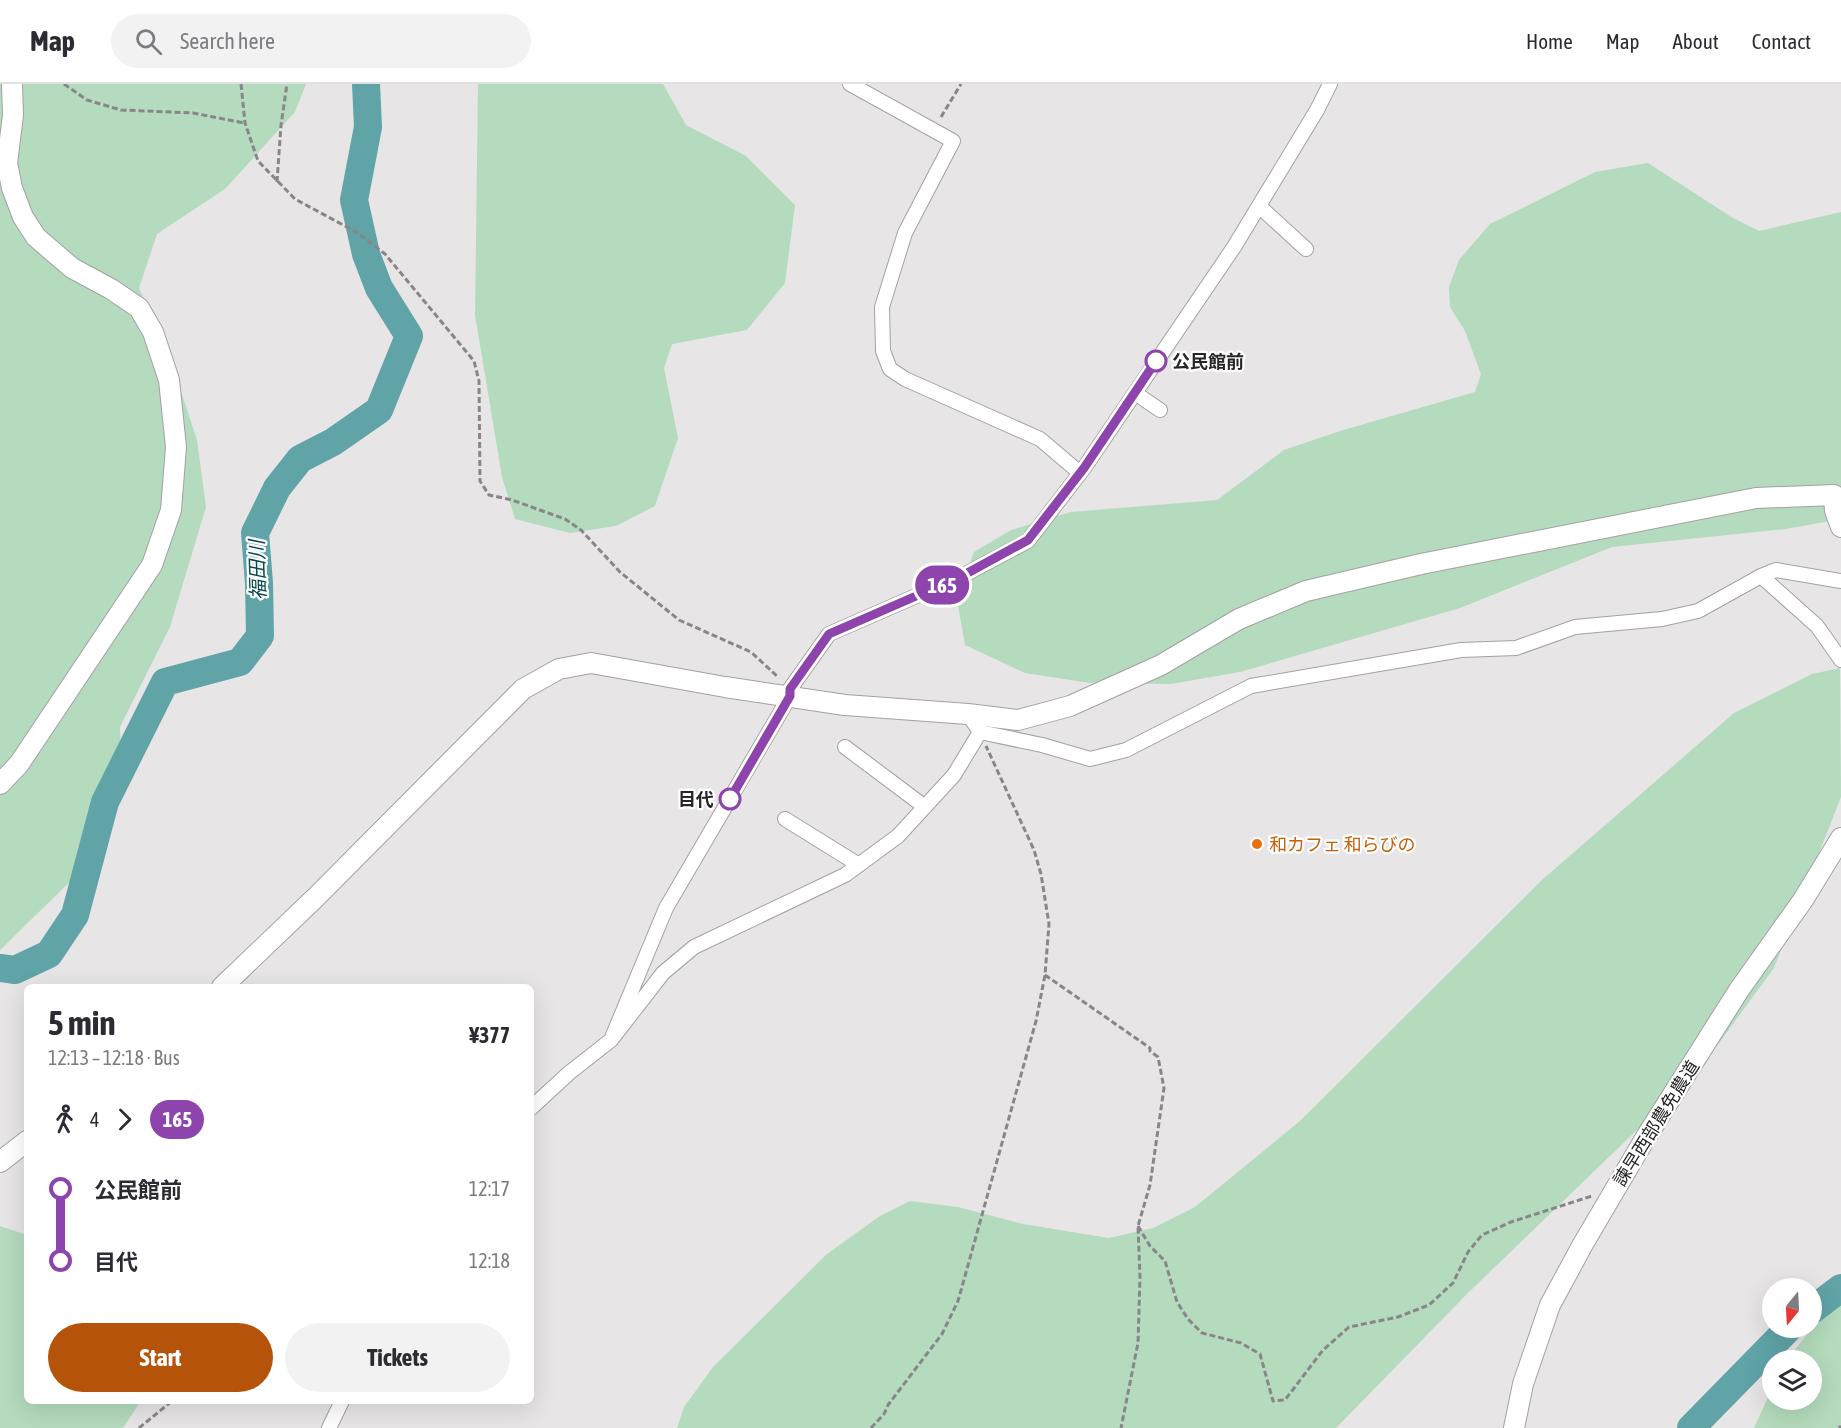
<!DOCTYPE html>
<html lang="en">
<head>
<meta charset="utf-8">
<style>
  body { margin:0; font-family:"Asap Condensed","Noto Sans JP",sans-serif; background:#f2f2f3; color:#2b2b33; height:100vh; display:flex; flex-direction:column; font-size:22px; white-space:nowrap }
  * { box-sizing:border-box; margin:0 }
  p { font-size:20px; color:#7c7c81 }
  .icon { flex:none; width:33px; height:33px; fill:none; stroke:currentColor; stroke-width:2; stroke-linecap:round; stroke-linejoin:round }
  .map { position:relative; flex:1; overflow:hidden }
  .side { position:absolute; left:24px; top:900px; width:510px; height:420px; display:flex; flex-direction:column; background:#fff; border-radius:9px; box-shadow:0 6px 24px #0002 }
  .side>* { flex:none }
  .badge { padding:0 12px; border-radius:20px; font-size:21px; line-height:39px }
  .needle { width:39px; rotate:198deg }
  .fabs { position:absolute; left:1762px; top:1194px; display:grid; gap:12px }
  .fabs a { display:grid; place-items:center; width:60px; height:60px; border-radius:50%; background:#fff; box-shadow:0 6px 24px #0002; font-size:30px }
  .map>.badge { position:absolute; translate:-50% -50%; box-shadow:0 0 0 3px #fff }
  .legs { display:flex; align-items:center; gap:9px; height:66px; padding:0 24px; font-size:20px }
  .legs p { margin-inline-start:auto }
  .summary { display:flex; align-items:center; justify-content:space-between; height:102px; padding:0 24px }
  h1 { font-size:33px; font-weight:700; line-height:45px }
  .button { display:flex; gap:12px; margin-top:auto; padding:12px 24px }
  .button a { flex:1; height:69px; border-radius:36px; background:#b45309; color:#fff; font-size:24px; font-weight:700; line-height:69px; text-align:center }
  .button a+a { background:#f2f2f3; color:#2b2b33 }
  ul { padding:0 24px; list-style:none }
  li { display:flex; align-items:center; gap:21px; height:72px; font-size:22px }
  li i { display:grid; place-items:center; width:9px; height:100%; margin:0 8px; background:currentColor }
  li i::after { content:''; width:15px; height:15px; margin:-8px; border:4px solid; border-radius:50%; background:#fff }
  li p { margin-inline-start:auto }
  li:first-child i { background:linear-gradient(#0000 50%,currentColor 0) }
  li:last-child i { background:linear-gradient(currentColor 50%,#0000 0) }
  header { display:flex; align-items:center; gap:36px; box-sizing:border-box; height:84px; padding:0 30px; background:#fff; border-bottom:2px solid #e1e1e2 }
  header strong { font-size:28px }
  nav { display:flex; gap:33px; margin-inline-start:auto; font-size:21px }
  .search { width:420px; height:54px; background:#f2f2f3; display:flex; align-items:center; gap:15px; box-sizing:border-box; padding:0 21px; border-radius:33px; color:#7c7c81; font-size:22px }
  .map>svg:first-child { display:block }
  .green { fill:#b4dbbd }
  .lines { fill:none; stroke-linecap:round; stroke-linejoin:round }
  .river { stroke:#60a4a8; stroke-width:28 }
  .street-casing { stroke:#a3a1a3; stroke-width:16 }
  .secondary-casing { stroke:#a3a1a3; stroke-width:22 }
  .path { stroke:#888688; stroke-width:3; stroke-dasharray:6 3; stroke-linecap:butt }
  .street { stroke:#fff; stroke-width:14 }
  .secondary { stroke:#fff; stroke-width:20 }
  .line-1-casing { stroke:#fff; stroke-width:14 }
  .line-1 { stroke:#8e44ad; stroke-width:9 }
  .stop-1-dot { fill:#fff; stroke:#8e44ad; stroke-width:3 }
  .food-dot { fill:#e8710a; stroke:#fff; stroke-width:2 }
  .labels { text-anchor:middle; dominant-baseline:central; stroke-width:4.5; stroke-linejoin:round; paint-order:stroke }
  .stop-label { font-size:18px; font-weight:bold; fill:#272627; stroke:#fff; text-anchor:start }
  .food-label { font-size:18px; fill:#c56008; stroke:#fff; text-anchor:start }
  .street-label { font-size:18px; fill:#272627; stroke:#fff }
  .water-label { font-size:20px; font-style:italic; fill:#06484b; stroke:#fff }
</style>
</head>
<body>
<header>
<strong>Map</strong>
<div class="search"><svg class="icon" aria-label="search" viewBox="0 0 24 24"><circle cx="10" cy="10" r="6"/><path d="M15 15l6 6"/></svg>Search here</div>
<nav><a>Home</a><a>Map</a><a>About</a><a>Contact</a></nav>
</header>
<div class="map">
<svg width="1841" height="1344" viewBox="0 0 1841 1344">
  <rect width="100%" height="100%" fill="#e8e5e7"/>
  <path class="green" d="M0 0H306L295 28 225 105 157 150 139 204 173 283 197 356 206 423 170 543 120 643 122 696 85 783 0 866Z
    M478 0H663L686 41 746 72 795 121 785 199 747 246 672 260 664 284 678 354 655 422 616 442 570 449 515 435 502 393 475 231Z
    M1648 79 1733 134 1759 147 1841 128V435L1786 445 1612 463 1460 524 1240 588 1171 600 1090 599 1025 589 965 561 957 516 974 468 1011 446 1071 428 1217 416 1284 366 1340 347 1475 308 1481 290 1465 247 1450 223 1449 203 1459 176 1490 140 1595 88Z
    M1840 584 1841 713 1774 884 1700 985 1468 1209 1336 1344H677L684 1323 713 1283 827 1170 880 1132 910 1117 958 1123 1023 1140 1109 1154 1153 1144 1195 1123 1300 1037 1542 796 1734 629 1812 590Z
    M0 1142 27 1151V1317H141L123 1344H0Z
    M1841 1206V1344H1754L1773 1302V1316H1812V1276H1787Z"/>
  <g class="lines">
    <path class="river" d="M0 884 15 886 49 870 75 831 105 718 165 598 240 578 260 552 259 499 255 449 277 404 300 375 333 358 379 326 409 252 379 204 366 170 354 116 368 43 366 0
      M1812 1226 1841 1204
      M1691 1344 1789 1244"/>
    <g class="street-casing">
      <path id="street" d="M850 0 953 57 905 149 882 223 883 267 890 285 905 295 1040 355 1080 389
        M1259 122 1306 165
        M1135 309 1160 326
        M1761 492 1817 542 1841 576
        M968 630 980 648 1042 661 1090 675 1126 666 1251 602 1461 566 1516 564 1575 543 1662 535 1698 527 1761 492 1776 486 1841 497
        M845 663 925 723
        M785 735 859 781
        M611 956 666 824 790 612V605L829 550 962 492 1028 457 1084 384 1234 163 1317 26 1330 0
        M531 1024 569 989 611 956 663 889 694 863 845 791 898 752 954 691 980 648
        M329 1344 342 1317"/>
    </g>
    <g class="secondary-casing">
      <path id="secondary" d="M0 700 19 680 152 481 171 426 176 363 169 296 153 248 139 224 111 205 72 184 36 153 23 133 12 104 7 79 13 31 12 0
        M222 903 315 814 523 605 559 585 591 579 725 603 845 621 968 630 1018 636 1070 622 1161 581 1239 535 1306 507 1421 480 1756 414 1834 411 1835 427 1841 443
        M0 1078 27 1057
        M1514 1344 1523 1300 1550 1221 1583 1160 1646 1053 1739 906 1803 816 1841 754"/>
    </g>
    <path class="path" d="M64 0 87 16 121 26 193 29 244 39
      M241 0 245 39 258 77 295 115 358 149 385 170 474 277 479 297 480 397 489 411 512 416 565 435 581 446 620 488 679 536 751 568 778 593
      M941 33 961 0
      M277 98 281 41 287 0
      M1045 891 1150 964V967L1158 973 1164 1004 1150 1101 1138 1142 1140 1194 1138 1259 1121 1344
      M1138 1142 1150 1162 1165 1177 1177 1218 1188 1235 1202 1249 1241 1259 1260 1270 1273 1317 1285 1316 1323 1266 1349 1243 1398 1233 1429 1221 1453 1199 1468 1168 1482 1151 1511 1138 1592 1112
      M139 1344 172 1317
      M871 1344 884 1330 888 1321 942 1250 958 1217 1036 937 1045 891 1049 840 1041 790 1034 766 986 662
      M1839 1344 1841 1342"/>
    <use href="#street" class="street"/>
    <use href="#secondary" class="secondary"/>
  </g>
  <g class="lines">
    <g class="line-1-casing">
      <path id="line-1" d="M730 715 790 612V605L829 550 962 492 1028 456 1084 384 1156 277"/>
    </g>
    <use href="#line-1" class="line-1"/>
  </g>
  <g class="stop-1-dot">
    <circle cx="1156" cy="277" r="10"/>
    <circle cx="730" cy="715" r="10"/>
  </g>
  <circle class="food-dot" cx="1257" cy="760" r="6"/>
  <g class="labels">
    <g class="stop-label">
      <text x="1172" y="277">公民館前</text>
      <text x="714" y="715" text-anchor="end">目代</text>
    </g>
    <g class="food-label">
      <text x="1269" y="760">和カフェ 和らびの</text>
    </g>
    <g class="street-label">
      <text transform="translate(1656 1039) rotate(-58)">諫早西部農免農道</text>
    </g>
    <g class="water-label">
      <text transform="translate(257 486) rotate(-92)">福田川</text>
    </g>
  </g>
</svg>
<div class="fabs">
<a><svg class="needle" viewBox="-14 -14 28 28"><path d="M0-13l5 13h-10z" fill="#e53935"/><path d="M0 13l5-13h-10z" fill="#7c7c81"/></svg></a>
<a><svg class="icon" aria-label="layers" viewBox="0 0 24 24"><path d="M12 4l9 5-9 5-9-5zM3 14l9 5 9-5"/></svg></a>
</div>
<b class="badge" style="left:942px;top:501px;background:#8e44ad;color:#fff">165</b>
<section class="side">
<div class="summary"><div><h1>5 min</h1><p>12:13 – 12:18 · Bus</p></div><b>¥377</b></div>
<div class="legs"><svg class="icon" aria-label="walk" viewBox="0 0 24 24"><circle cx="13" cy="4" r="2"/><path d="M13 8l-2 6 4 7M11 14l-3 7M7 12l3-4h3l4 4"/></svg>4<svg class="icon" aria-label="forward" viewBox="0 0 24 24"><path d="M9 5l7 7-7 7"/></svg><b class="badge" style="background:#8e44ad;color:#fff">165</b></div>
<ul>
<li><i style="color:#8e44ad"></i><b>公民館前</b><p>12:17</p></li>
<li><i style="color:#8e44ad"></i><b>目代</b><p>12:18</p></li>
</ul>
<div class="button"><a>Start</a><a>Tickets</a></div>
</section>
</div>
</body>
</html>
